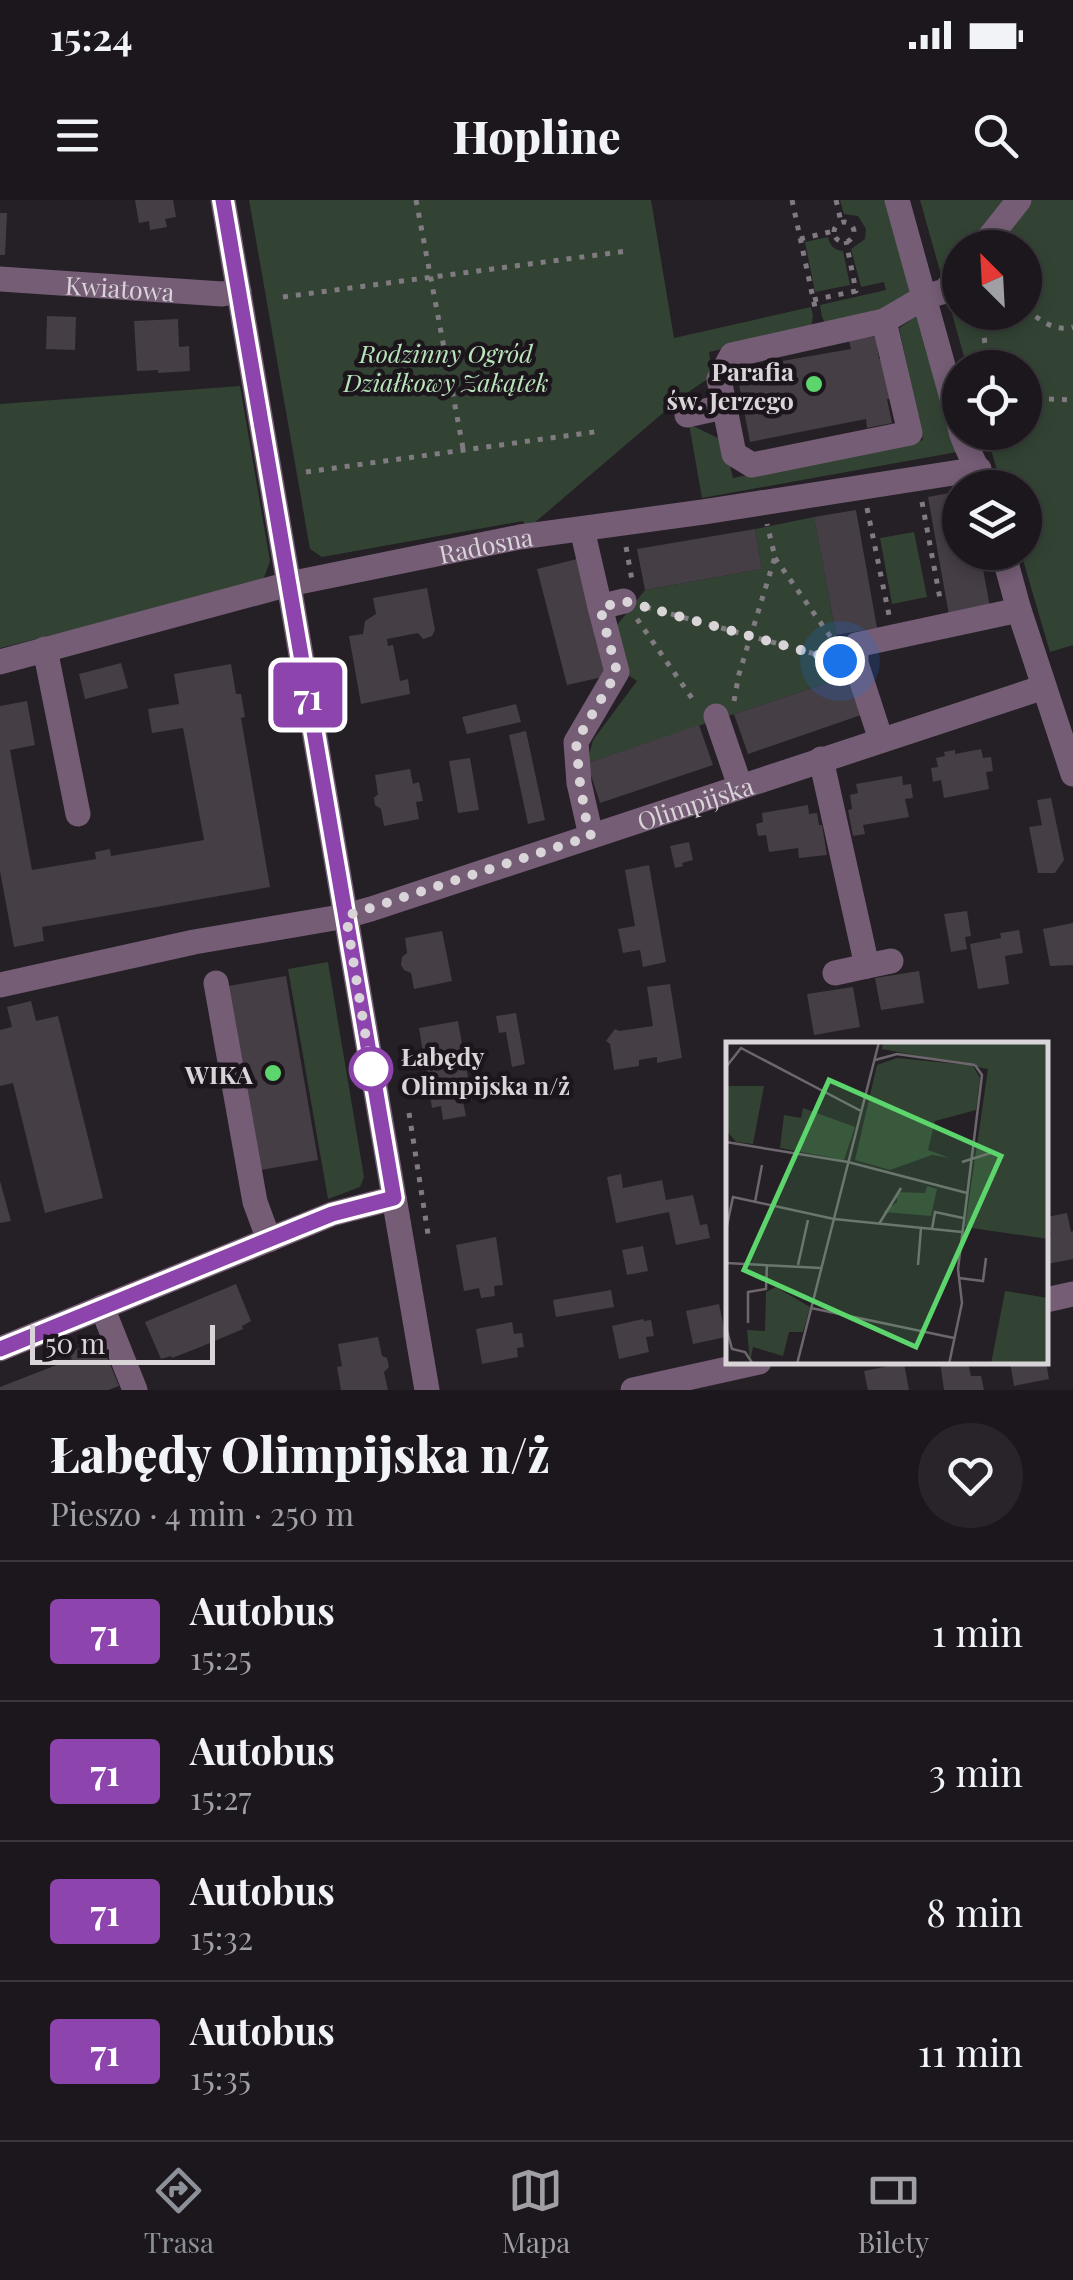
<!DOCTYPE html>
<html lang="pl">
<head>
<meta charset="utf-8">
<style>
  body { margin:0; font-family:"Playfair Display",serif; background:#292429; color:#f1f3f6; height:100vh; display:flex; flex-direction:column; font-size:38px; white-space:nowrap }
  * { box-sizing:border-box; margin:0 }
  p { font-size:32px; color:#a09fa3 }
  .icon { flex:none; width:55px; height:55px; fill:none; stroke:currentColor; stroke-width:2; stroke-linecap:round; stroke-linejoin:round }
  .map { position:relative; height:1190px; overflow:hidden }
  .sheet { display:flex; flex-direction:column; background:#1c171c; flex:1 }
  .sheet>* { flex:none }
  .badge { padding:0 20px; border-radius:8px; font-size:35px; line-height:65px }
  .needle { width:65px; rotate:336deg }
  .controls { position:absolute; left:942px; top:30px; display:grid; gap:20px }
  .controls a { display:grid; place-items:center; width:100px; height:100px; border-radius:50%; background:#1c171c; box-shadow:0 5px 15px #0003,0 0 0 2px #3a363b; font-size:50px }
  .scale { position:absolute; left:30px; bottom:25px; width:185px; box-sizing:border-box; padding-left:10px; border:5px solid #d8d4d8; border-top:0; font-size:28px; line-height:35px; white-space:nowrap; color:#d8d4d8; -webkit-text-stroke:8px #1c151c; paint-order:stroke }
  .you { position:absolute; width:50px; height:50px; margin:-25px; border:8px solid #fff; border-radius:50%; background:#1a73e8; box-shadow:0 0 0 15px #1a73e833 }
  .map>.badge { position:absolute; translate:-50% -50%; box-shadow:0 0 0 5px #fff }
  .round { display:grid; place-items:center; flex:none; width:105px; height:105px; border-radius:52px; background:#292429 }
  .head { display:flex; align-items:center; justify-content:space-between; height:170px; padding:0 50px }
  h1 { font-size:48px; font-weight:800; line-height:75px }
  ul { padding:0; list-style:none }
  li { display:flex; align-items:center; gap:30px; height:140px; padding:0 50px; border-top:2px solid #3a363b }
  li div { flex:1 }
  li b { display:block; font-size:38px }
  li em { font-style:normal }
  li .badge { min-width:110px; font-weight:700; text-align:center }
  .status { display:flex; justify-content:space-between; align-items:center; height:70px; padding:0 50px; background:#1c171c; direction:ltr }
  .status svg { height:28px; fill:currentColor }
  header { display:flex; justify-content:space-between; align-items:center; height:130px; padding:0 50px; background:#1c171c; font-size:45px; font-weight:800 }
  .menu { display:flex; justify-content:space-around; align-items:center; height:140px; border-top:2px solid #3a363b; background:#1c171c; font-size:28px; color:#a09fa3 }
  .menu a { display:grid; justify-items:center; gap:5px }
  .menu .active { color:#8c9099 }
  .map>svg:first-child { display:block }
  .green { fill:#324333; fill-rule:evenodd }
  .building { fill:#453e45 }
  .lines { fill:none; stroke-linecap:round; stroke-linejoin:round }
  .path { stroke:#807b81; stroke-width:5; stroke-dasharray:5 8; stroke-linecap:butt }
  .minor { stroke:#745d75; stroke-width:25 }
  .line-casing { stroke:#fff; stroke-width:22 }
  .line { stroke:#8e44ad; stroke-width:15 }
  .walk { stroke:#d8d4d8; stroke-width:10; stroke-dasharray:0 18 }
  .poi-dot { fill:#5cd56d; stroke:#1c151c; stroke-width:4 }
  .stop-dot { fill:#fff; stroke:#8e44ad; stroke-width:5 }
  .labels { text-anchor:middle; dominant-baseline:central; stroke-width:9; stroke-linejoin:round; paint-order:stroke }
  .street-label { font-size:25px; fill:#d8d4d8; stroke:#1c151c }
  .park-label { font-size:25px; font-style:italic; fill:#b8e5ba; stroke:#1c151c }
  .poi-label { font-size:25px; font-weight:bold; fill:#d8d4d8; stroke:#1c151c; text-anchor:end }
  .stop-label { font-size:25px; font-weight:bold; fill:#d8d4d8; stroke:#1c151c; text-anchor:start }
  .inset-road { fill:none; stroke:#6d676d; stroke-width:2.5 }
  .view { fill:#5cd56d; fill-opacity:0.15; stroke:#5cd56d; stroke-width:5 }
  .inset-edge { fill:none; stroke:#d8d4d8; stroke-width:5 }
</style>
</head>
<body>
<div class="status"><b>15:24</b><svg viewBox="0 0 49 12"><path d="M0 12V9h3v3zM5 12V6h3v6zM10 12V3h3v9zM15 12V0h3v12zM26 1h20v11H26zM47 4h2v5h-2z"/></svg></div>
<header><svg class="icon" aria-label="menu" viewBox="0 0 24 24"><path d="M4 6h16M4 12h16M4 18h16"/></svg>Hopline<svg class="icon" aria-label="search" viewBox="0 0 24 24"><circle cx="10" cy="10" r="6"/><path d="M15 15l6 6"/></svg></header>
<div class="map">
<svg width="1073" height="1190" viewBox="0 0 1073 1190">
  <rect width="100%" height="100%" fill="#251f26"/>
  <path class="green" d="M249 0H651L674 138 811 107 813 116 811 129 709 152 712 176 684 195 526 330 523 321 322 357 310 349Z
    M840 0H885L912 97 844 124 827 127 822 117 820 105 886 90 884 82 861 87 851 49 865 39 866 29 858 16 844 14Z
    M920 0H1073V445L1050 452 1021 353 1025 352V288L1002 287 986 233 1025 232V168L967 167ZM960 48H1025V112H960Z
    M828 37C830 46 834 50 843 51L850 85 815 92 805 42Z
    M917 116 957 252 702 298 689 224 724 241 733 278 923 240 899 128Z
    M240 186 270 361 262 383 0 448V204Z
    M814 317 836 435 848 476 587 563 593 540 637 481 622 471 613 430 645 390 762 369 755 329Z
    M914 332 927 397 892 404 880 338Z
    M328 762 364 977 360 987 328 999 288 769Z"/>
  <path class="building" d="M135 0H173L176 17 165 19 167 27 150 30 149 21 139 23Z
    M0 13H7L5 55H0Z
    M47 116 76 117 75 150 46 149Z
    M178 119 179 147 189 146 190 171 158 173V170L137 171 134 121Z
    M876 136 879 159 884 158 892 199H887L892 223 867 228 866 219 750 242 736 169 851 149 849 141Z
    M960 291V352H980L990 408 949 415 928 297Z
    M856 310 877 428 836 435 814 317Z
    M755 329 762 369 645 390 637 349Z
    M577 359 607 476 567 485 537 369Z
    M427 388 435 430 432 436 423 439 418 433 387 439 388 446 393 445 400 481 408 479 410 494 361 504 349 436 363 434 365 421 376 414 373 398Z
    M121 463 128 488 85 499 79 474Z
    M231 464 236 494H241L245 517 241 518 270 687 42 727 44 741 14 747 0 671V506L27 501 35 545 10 550 32 670 96 659 95 652 110 649 111 656 204 640 183 528 152 533 148 509 179 504 174 474Z
    M848 476 861 515 748 554 734 514Z
    M516 504 521 522 467 534 462 517Z
    M699 525 713 565 600 603 587 563Z
    M526 531 545 620 528 624 509 535Z
    M981 549 983 558 991 557 993 571 986 572 989 589 944 598 941 580 933 582 931 568 938 567 936 558 945 556 944 552 955 550V554Z
    M470 558 479 610 458 613 449 561Z
    M410 569 413 584 419 582 423 601 416 602 419 619 384 626 381 609 375 605 374 598 378 594 375 575Z
    M902 576 903 585 911 584 913 598 905 599 909 617 863 625 865 634 853 636 848 610 852 609 850 595 858 593 856 584Z
    M1051 598 1064 660 1055 673H1038L1029 627 1042 625 1037 600Z
    M808 605 809 614 817 613 819 625H822L827 655 799 658 798 648 769 652 766 635 758 636 756 624 763 622 762 613Z
    M689 642 693 660 682 663 683 666 675 668 670 646Z
    M649 665 666 762 643 767 640 750 623 753 618 729 635 726 625 670Z
    M967 711 971 736 965 737 967 749 951 752 944 714Z
    M1073 723V765L1050 766 1043 729Z
    M1019 730 1023 753 1005 756 1009 784 978 789 970 744 1001 738 1000 733Z
    M442 731 452 781 414 789 411 773 404 770 401 765 402 757 407 753 405 738Z
    M919 771 924 803 881 810 875 778Z
    M286 776 318 960 261 970 228 786Z
    M670 784 682 858 657 863V857L639 860V866L614 870 610 844 606 841 615 829 619 831 653 826 647 787Z
    M853 787 860 827 814 835 807 794Z
    M31 801 36 821 58 816 103 998 45 1013 13 883 0 886V830L12 827 7 807Z
    M516 813 525 864 512 867 506 832 499 833 496 816Z
    M458 821 472 900 463 902 466 916 443 920 441 906 432 908 419 828Z
    M621 974 623 988 662 980 666 1000 693 995 700 1025 707 1024 710 1038 676 1045 669 1012 616 1023 607 977Z
    M0 981 11 1021 0 1023Z
    M1067 1013 1071 1032 1073 1031V1059L1047 1064 1046 1037 1051 1036 1047 1017Z
    M496 1037 503 1085 494 1086 495 1096 481 1098 479 1088 464 1091 456 1045Z
    M643 1046 648 1071 627 1075 622 1050Z
    M236 1084 251 1121 242 1126 243 1129 198 1148 172 1158 171 1156 161 1159 145 1122Z
    M611 1090 614 1107 556 1117 553 1100Z
    M719 1104 726 1137 693 1144 686 1111Z
    M643 1119 644 1121 651 1120 654 1136 646 1137 649 1152 619 1159 612 1126Z
    M512 1122 514 1134 522 1133 524 1147 517 1148 518 1157 482 1164 476 1129Z
    M378 1137 382 1156 387 1158 389 1167 384 1172 388 1190H341L337 1167 342 1166 338 1144Z
    M100 1140 119 1186 108 1190H0V1187L72 1159 69 1152Z
    M940 1162H968L971 1176H981L984 1190H944Z
    M1010 1162H1046L1049 1179 1014 1186Z
    M904 1163 909 1190H868L864 1171Z"/>
  <g class="lines">
    <path class="path" d="M416 0 463 248
      M792 0 816 112
      M836 0 841 22
      M834 32a10 10 0 1 1 20 0a10 10 0 1 1-20 0Z
      M800 39 834 31
      M283 97 627 51
      M813 100 856 91 846 41
      M1025 109C1041 120 1053 132 1073 127
      M985 112C982 134 983 150 998 168
      M1025 189 1049 199 1073 200
      M306 272 601 231
      M922 302 941 404
      M867 308 889 415
      M626 347 632 380
      M775 358 832 439
      M646 407 833 459
      M637 419 696 504
      M734 501 739 474 775 357 767 324
      M409 913 428 1034"/>
    <g class="minor">
      <path d="M223 0 427 1190"/>
      <path d="M897 0 960 227"/>
      <path d="M981 48 1019 0"/>
      <path id="s1" d="M0 79 222 94 239 91"/>
      <path d="M884 121 910 233 752 265 734 254 719 179 732 155Z"/>
      <path d="M884 121 925 97 945 91 960 73"/>
      <path d="M687 215 723 207"/>
      <path d="M961 232C967 252 979 268 984 288"/>
      <path d="M582 329 600 407"/>
      <path d="M1003 352 1019 410 1073 574"/>
      <path d="M45 449 78 614"/>
      <path id="s2" d="M0 462 289 384 520 337 703 312 979 269"/>
      <path d="M716 516 740 586"/>
      <path d="M881 540 856 463V445L1019 410"/>
      <path d="M821 559 867 766 891 761"/>
      <path d="M591 636 579 583 576 542 617 472 600 407 624 401"/>
      <path d="M835 773 867 766"/>
      <path d="M216 783 255 1002 269 1040"/>
      <path id="s3" d="M0 785 194 742 346 716 371 709 1044 487"/>
      <path d="M1046 1100 1073 1094"/>
      <path d="M102 1107 135 1190"/>
      <path d="M0 1149 332 1014 394 998"/>
      <path d="M633 1190 759 1162"/>
    </g>
  </g>
  <g class="lines">
    <g class="line-casing">
      <path id="line" d="M0 1149 332 1014 394 998 223 0"/>
    </g>
    <use href="#line" class="line"/>
    <path class="walk" d="M371 869 346 716 591 636 586 619 580 583 576 542 617 472 600 408 624 401 840 461"/>
  </g>
  <g class="poi-dot">
    <circle cx="814" cy="184" r="10"/>
    <circle cx="273" cy="873" r="10"/>
  </g>
  <circle class="stop-dot" cx="371" cy="869" r="20"/>
  <g class="labels">
    <g class="street-label">
      <text stroke="none"><textPath href="#s1" startOffset="120">Kwiatowa</textPath></text>
      <text stroke="none"><textPath href="#s2" startOffset="500">Radosna</textPath></text>
      <text stroke="none"><textPath href="#s3" startOffset="720">Olimpijska</textPath></text>
    </g>
    <g class="park-label">
      <text x="446" y="152">Rodzinny Ogród<tspan x="446" dy="29">Działkowy Zakątek</tspan></text>
    </g>
    <g class="poi-label">
      <text x="794" y="170">Parafia<tspan x="794" dy="29">św. Jerzego</tspan></text>
      <text x="253" y="873">WIKA</text>
    </g>
    <g class="stop-label">
      <text x="401" y="855">Łabędy<tspan x="401" dy="29">Olimpijska n/ż</tspan></text>
    </g>
  </g>
  <g transform="translate(726 842)">
    <rect width="322" height="322" fill="#251f26"/>
    <path d="M157 0H322V197L239 185 262 27 247 24 254 36 250 68 209 79 202 108 224 116 206 113 164 128 129 118 151 23 171 16 242 23 156 7ZM0 44H38L27 102 10 100 0 88ZM77 66 129 85 118 118 54 106 58 73 75 76ZM201 144 211 147 205 174 157 170 171 160V150L199 151ZM50 245 84 265 77 290H63L57 314 27 305 24 320 21 288 39 289 40 250ZM279 249 322 256V322H265Z" fill="#324333"/>
    <path class="inset-road" d="M149 18 171 12 249 23M0 25 15 6 135 69M0 100 122 120 241 151M236 120 268 110M29 160 36 123M153 182 175 146M206 187 209 170 237 176M0 188 7 155 108 177 236 190M0 221 95 226M72 223 82 178M192 223 195 186M233 236 257 239 260 216M85 266 228 296M22 281V250L40 247 41 222M0 285 6 307 19 310 27 322M71 322 153 0M223 322 236 261 232 227 256 33 249 23"/>
    <path class="view" d="M103 38 275 114 190 305 18 228Z"/>
    <rect width="322" height="322" class="inset-edge"/>
  </g>
</svg>
<div class="controls">
<a><svg class="needle" viewBox="-14 -14 28 28"><path d="M0-13l5 13h-10z" fill="#e53935"/><path d="M0 13l5-13h-10z" fill="#a09fa3"/></svg></a>
<a><svg class="icon" aria-label="locate" viewBox="0 0 24 24"><circle cx="12" cy="12" r="6"/><path d="M12 2v4M12 18v4M2 12h4M18 12h4"/></svg></a>
<a><svg class="icon" aria-label="layers" viewBox="0 0 24 24"><path d="M12 4l9 5-9 5-9-5zM3 14l9 5 9-5"/></svg></a>
</div>
<div class="scale">50 m</div>
<div class="you" style="left:840px;top:461px"></div>
<b class="badge" style="left:308px;top:495px;background:#8e44ad;color:#fff">71</b>
</div>
<section class="sheet">
<div class="head"><div><h1>Łabędy Olimpijska n/ż</h1><p>Pieszo · 4 min · 250 m</p></div><a class="round"><svg class="icon" aria-label="heart" viewBox="0 0 24 24"><path d="M12 20l-8-8c-3-5 5-10 8-4 3-6 11-1 8 4z"/></svg></a></div>
<ul>
<li><span class="badge" style="background:#8e44ad;color:#fff">71</span><div><b>Autobus</b><p>15:25</p></div><em>1 min</em></li>
<li><span class="badge" style="background:#8e44ad;color:#fff">71</span><div><b>Autobus</b><p>15:27</p></div><em>3 min</em></li>
<li><span class="badge" style="background:#8e44ad;color:#fff">71</span><div><b>Autobus</b><p>15:32</p></div><em>8 min</em></li>
<li><span class="badge" style="background:#8e44ad;color:#fff">71</span><div><b>Autobus</b><p>15:35</p></div><em>11 min</em></li>
</ul>
</section>
<nav class="menu">
<a class="active"><svg class="icon" aria-label="directions" viewBox="0 0 24 24"><path d="M12 3l9 9-9 9-9-9zM9 14v-3h6M13 9l2 2-2 2"/></svg>Trasa</a>
<a><svg class="icon" aria-label="map" viewBox="0 0 24 24"><path d="M3 6l6-2 6 2 6-2v14l-6 2-6-2-6 2zM9 4v14M15 6v14"/></svg>Mapa</a>
<a><svg class="icon" aria-label="tickets" viewBox="0 0 24 24"><path d="M3 7h18v10H3zM15 7v10"/></svg>Bilety</a>
</nav>
</body>
</html>
